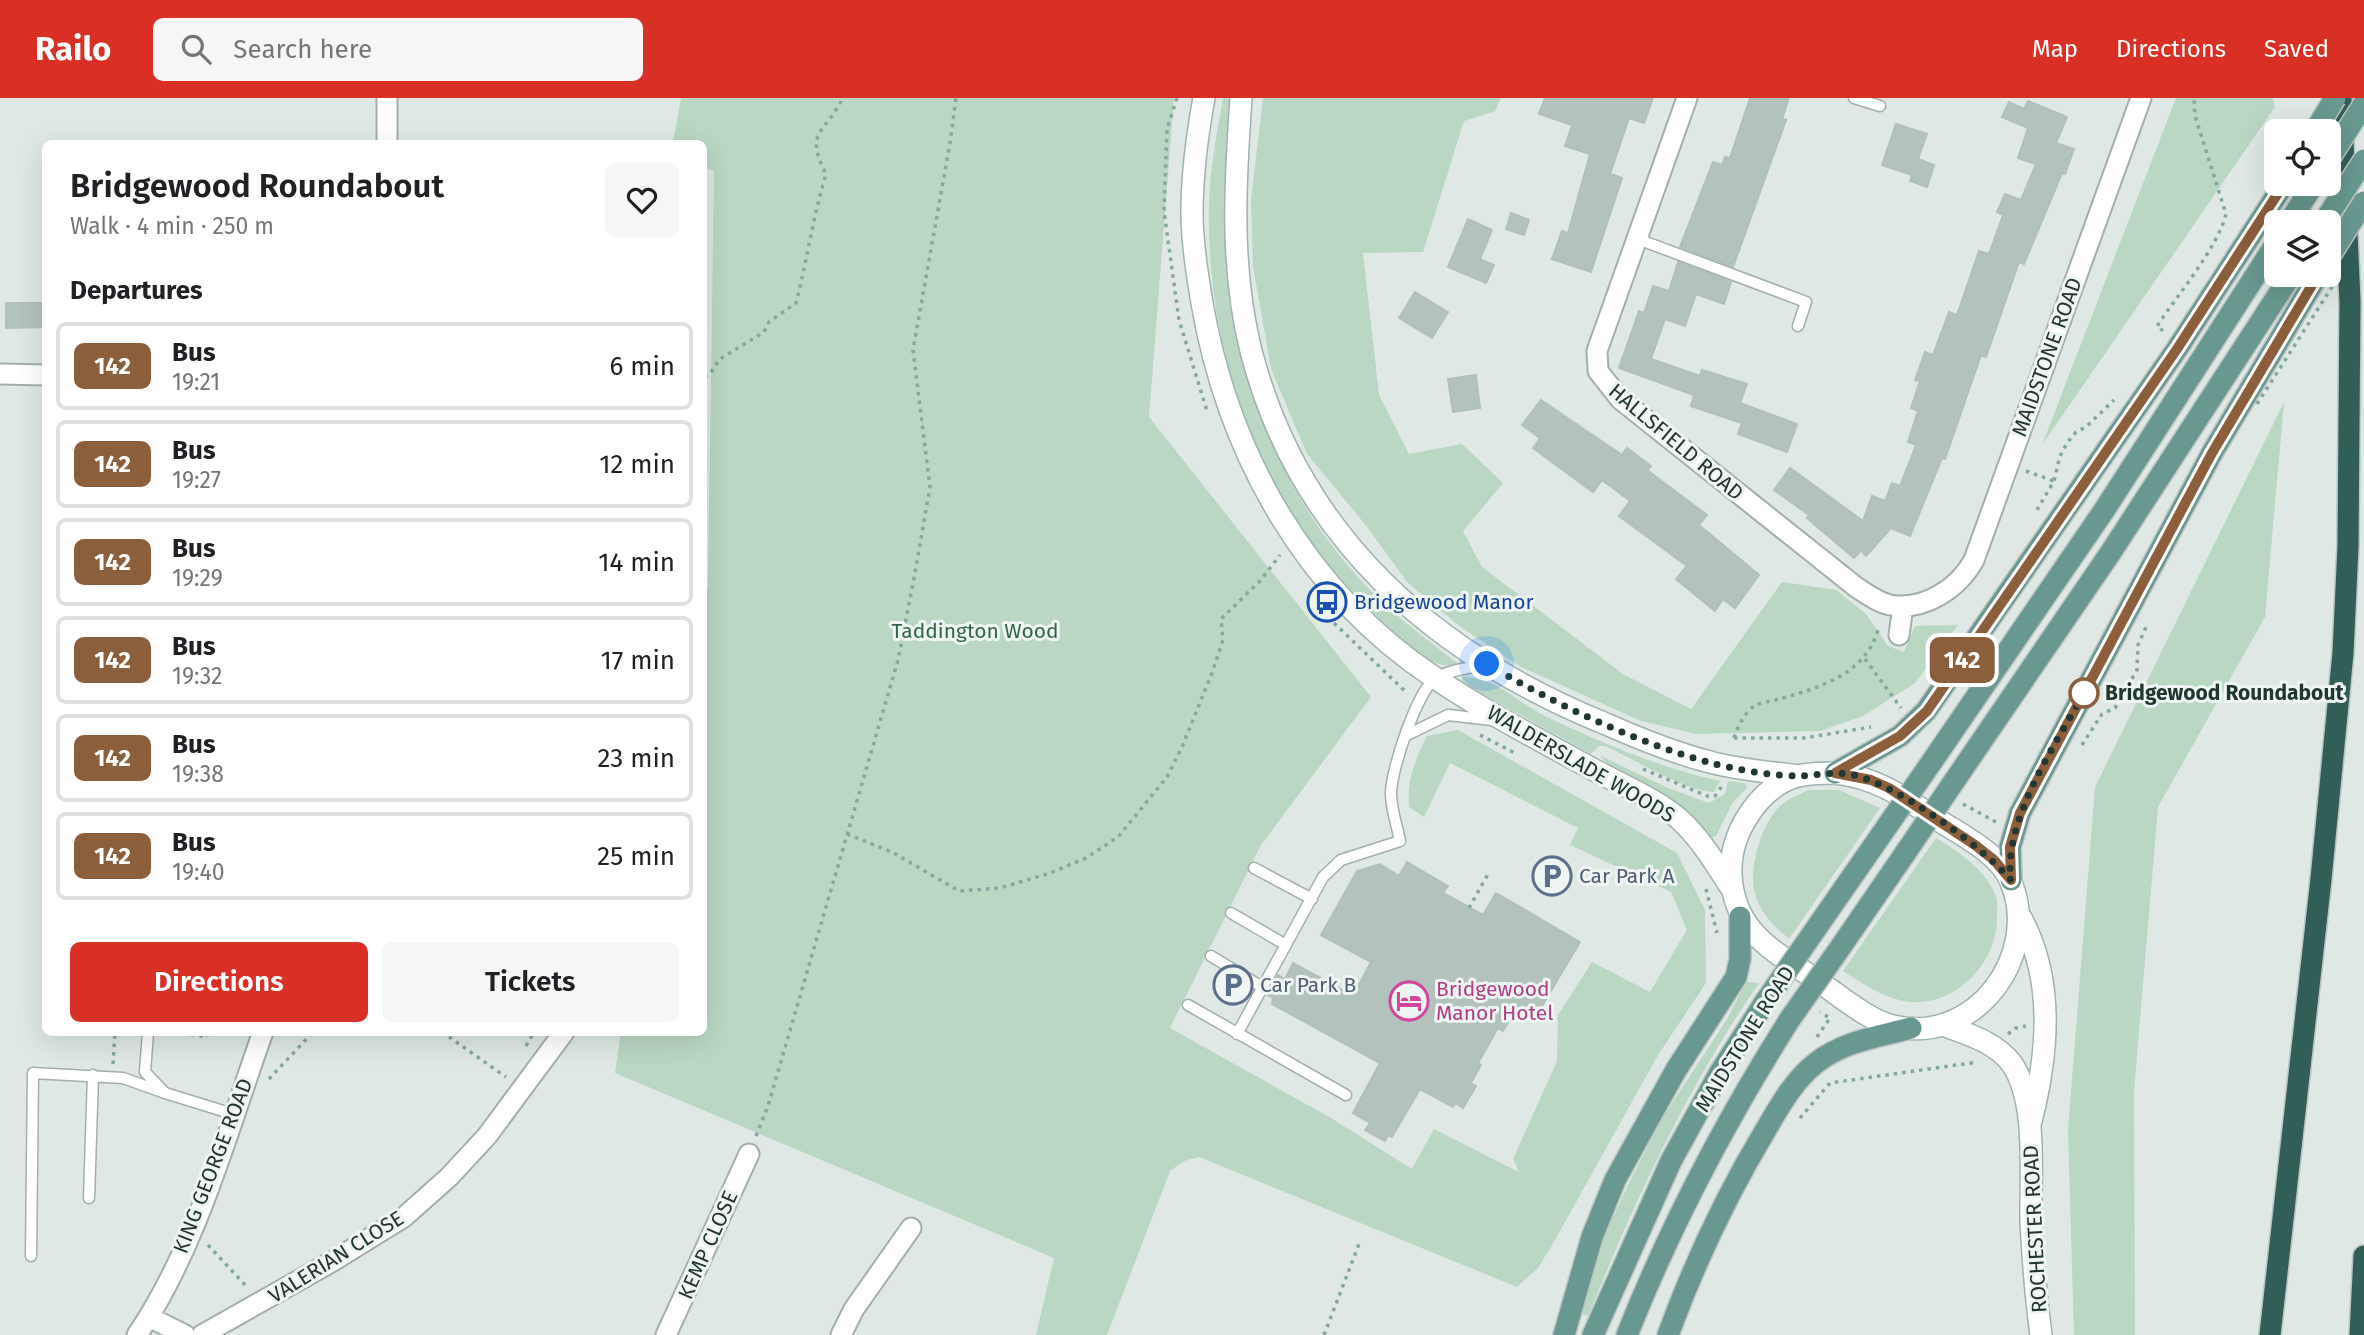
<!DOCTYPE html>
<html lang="en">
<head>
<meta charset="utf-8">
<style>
  body { margin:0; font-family:"Fira Sans",sans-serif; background:#f6f6f6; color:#202124; height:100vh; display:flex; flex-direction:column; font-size:26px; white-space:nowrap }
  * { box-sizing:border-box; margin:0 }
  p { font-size:23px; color:#757577 }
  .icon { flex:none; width:38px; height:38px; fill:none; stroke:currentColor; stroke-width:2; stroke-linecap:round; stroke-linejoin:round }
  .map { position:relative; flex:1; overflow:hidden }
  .panel { position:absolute; left:42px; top:42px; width:665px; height:896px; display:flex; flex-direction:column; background:#fff; border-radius:10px; box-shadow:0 7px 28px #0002 }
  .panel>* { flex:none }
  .badge { padding:0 14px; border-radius:10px; font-size:24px; line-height:46px }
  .buttons { position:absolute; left:2264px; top:21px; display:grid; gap:14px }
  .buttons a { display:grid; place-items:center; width:77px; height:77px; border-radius:10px; background:#fff; box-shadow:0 7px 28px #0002; font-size:35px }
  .you { position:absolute; width:35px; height:35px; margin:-18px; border:5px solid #fff; border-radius:50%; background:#1a73e8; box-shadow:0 0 0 10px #1a73e833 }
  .map>.badge { position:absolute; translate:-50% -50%; box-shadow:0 0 0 4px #fff }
  h2 { padding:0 28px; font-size:26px; line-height:63px }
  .round { display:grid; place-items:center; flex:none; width:74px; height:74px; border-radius:10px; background:#f6f6f6 }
  .summary { display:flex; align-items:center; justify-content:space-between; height:119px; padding:0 28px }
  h1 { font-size:33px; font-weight:600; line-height:52px }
  .primary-button { display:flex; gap:14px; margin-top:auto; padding:14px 28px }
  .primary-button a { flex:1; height:80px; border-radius:10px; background:#d93025; color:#fff; font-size:28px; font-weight:600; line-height:80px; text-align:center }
  .primary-button a+a { background:#f6f6f6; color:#202124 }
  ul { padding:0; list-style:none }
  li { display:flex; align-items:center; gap:21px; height:88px; margin:0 14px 10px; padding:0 14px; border:4px solid #e0e0e0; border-radius:10px }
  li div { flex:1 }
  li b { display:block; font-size:26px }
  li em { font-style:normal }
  li .badge { min-width:77px; font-weight:700; text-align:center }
  header { display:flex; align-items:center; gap:42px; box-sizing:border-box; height:98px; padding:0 35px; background:#d93025; color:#fff }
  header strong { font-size:33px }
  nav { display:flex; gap:38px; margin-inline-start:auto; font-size:24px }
  .search { width:490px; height:63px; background:#f6f6f6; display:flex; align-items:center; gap:18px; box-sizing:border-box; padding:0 24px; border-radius:10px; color:#757577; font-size:26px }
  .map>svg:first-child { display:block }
  .green { fill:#bad7c4 }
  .building { fill:#b4c2bd; stroke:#b2c0bb; stroke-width:2 }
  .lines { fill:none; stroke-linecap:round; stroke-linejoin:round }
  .lane-casing { stroke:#a3afab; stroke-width:13 }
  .street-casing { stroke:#a3afab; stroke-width:23 }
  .secondary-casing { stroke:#9fb2ad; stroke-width:24 }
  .primary-casing { stroke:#bdc3c2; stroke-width:24 }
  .highway-casing { stroke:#bdc3c2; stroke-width:24 }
  .path { stroke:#83a89f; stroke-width:3.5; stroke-dasharray:3.5 5; stroke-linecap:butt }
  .lane { stroke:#fff; stroke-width:10 }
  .street { stroke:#fff; stroke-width:19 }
  .secondary { stroke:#fff; stroke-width:21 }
  .primary { stroke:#68988f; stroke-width:21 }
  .highway { stroke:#325e58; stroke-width:21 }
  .primary-bridge-casing { stroke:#bdc3c2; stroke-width:24; stroke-linecap:butt }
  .path-bridge { stroke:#83a89f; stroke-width:3.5; stroke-dasharray:3.5 5; stroke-linecap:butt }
  .primary-bridge { stroke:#68988f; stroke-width:21 }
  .line-casing { stroke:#fff; stroke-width:16 }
  .line { stroke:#8b5e3c; stroke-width:10 }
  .walk { stroke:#223632; stroke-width:7; stroke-dasharray:0 12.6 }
  .stop-dot { fill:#fff; stroke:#8b5e3c; stroke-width:3.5 }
  .labels { text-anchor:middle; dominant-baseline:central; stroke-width:6; stroke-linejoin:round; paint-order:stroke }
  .street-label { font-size:21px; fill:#223632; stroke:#eef5f2 }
  .transit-label { font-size:21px; fill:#164399; stroke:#eef5f2; text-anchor:start }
  .park-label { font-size:21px; fill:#32674a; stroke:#eef5f2 }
  .stop-label { font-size:21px; font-weight:bold; fill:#223632; stroke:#eef5f2; text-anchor:start }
  .service-label { font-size:21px; fill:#4e5e75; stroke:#eef5f2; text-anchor:start }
  .hotel-label { font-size:21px; fill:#b23c85; stroke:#eef5f2; text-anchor:start }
</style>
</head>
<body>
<header>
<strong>Railo</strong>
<div class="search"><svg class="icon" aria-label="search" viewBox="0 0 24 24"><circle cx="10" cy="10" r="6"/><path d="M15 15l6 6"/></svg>Search here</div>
<nav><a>Map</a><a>Directions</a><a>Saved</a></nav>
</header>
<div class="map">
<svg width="2364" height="1237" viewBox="0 0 2364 1237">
  <rect width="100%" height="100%" fill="#dfe8e4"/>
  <path class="green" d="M681 0H1174L1149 319 1371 599 1261 747 1170 930 1331 1020 1412 1071 1434 1031 1519 1074 1513 1061 1557 963 1558 917 1592 864 1650 894 1687 832 1671 794 1570 747 1578 730 1450 665 1424 719 1409 709C1407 681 1415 662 1427 638L1458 632 1677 755 1705 812 1706 885 1658 957 1555 1142 1538 1170 1517 1189 1199 1059 1184 1063 1170 1073 1107 1237H1036L1054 1160 615 975 621 935 704 934V490L708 489 714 73 704 70V46L673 45Z
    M1223 0H1230C1212 183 1239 356 1371 493 1397 520 1428 542 1457 565L1456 567C1427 572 1402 541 1382 523 1265 418 1205 260 1209 105 1210 70 1217 35 1223 0Z
    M1263 0H1501L1495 13 1464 23 1423 154 1363 155 1379 297 1409 356 1462 346 1503 385 1463 433 1482 469 1623 576 1691 611 1782 484 1836 492 1866 516 1888 548 1904 554 1915 528 1958 527 1915 585 1863 618 1820 633 1696 636 1641 623 1521 569 1462 530 1407 484 1368 430 1307 356 1271 271 1253 168 1251 102Z
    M2176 0H2273L2275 9 2042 347Z
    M2284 304 2265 519 2158 709 2134 993 2135 1237H2074L2068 1032 2095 689Z
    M1461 579C1495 578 1518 605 1547 619 1602 645 1660 670 1720 683L1714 694C1687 694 1632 660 1605 648H1599L1591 656 1463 585Z
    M1601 658 1668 690 1709 705 1725 696 1728 683 1745 685 1747 690 1733 704 1716 738 1712 740C1698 728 1687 713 1671 702 1654 690 1609 673 1601 658Z
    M1808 692H1839L1880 710 1789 841C1776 830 1765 820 1758 804 1745 779 1760 727 1780 708 1787 701 1799 697 1808 692Z
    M1936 740C1959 754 1987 772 1996 799 1998 803 1997 811 1997 815 1999 858 1966 900 1921 904 1892 906 1866 888 1843 873Z
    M1746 884 1759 885C1687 990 1636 1100 1588 1218L1580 1215 1601 1145 1631 1081 1663 1019 1727 921Z"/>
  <path class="building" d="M1545 0H1653L1644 25 1629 20 1610 76 1622 80 1591 174 1552 161 1562 133 1568 135 1590 56 1565 48 1572 27 1539 16Z
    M1750 0H1789L1782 21 1786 22 1733 169 1680 149 1713 64 1722 67 1725 59 1730 60Z
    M2028 3 2067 19 2056 45 2074 51 2065 76 2062 75 2024 166 2019 164 1986 259 1981 257 1945 361 1942 360 1910 438 1891 430 1866 458 1861 452 1854 460 1807 420 1809 417 1774 392 1790 370 1863 423 1872 398 1885 403 1892 385 1900 388 1916 347 1908 344 1918 313 1911 310 1920 283 1915 282 1925 254 1933 257 1949 214 1957 217 1979 153 1989 156 2003 117 1997 114 2005 96 2021 102 2036 66 2018 60 2028 30 2002 19 2009 4 2024 11Z
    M1896 26 1927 36 1918 61 1934 67 1927 89 1910 83 1912 77 1882 67Z
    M1511 115 1529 122 1524 137 1506 131Z
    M1468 121 1492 132 1480 161 1494 167 1486 185 1448 169Z
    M1678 164 1731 184 1724 206 1696 196 1685 228 1665 221 1651 261 1700 278 1702 272 1747 286 1740 305 1797 326 1787 354 1738 336 1742 325 1691 308 1694 297 1619 270 1639 213 1644 215 1653 188 1669 193Z
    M1415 194 1448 214 1432 240 1399 220Z
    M6 205H46V229L6 230Z
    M1476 277 1480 310 1453 314 1448 281Z
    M1541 302 1622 357 1627 350 1651 368 1647 372 1707 417 1699 427 1759 477 1735 510 1723 501 1715 513 1676 481 1687 468 1619 418 1630 403 1602 382 1593 394 1533 350 1540 340 1522 327Z
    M1407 764 1448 788 1443 795 1483 817 1496 795 1580 844 1536 918 1518 908 1503 933 1498 930 1478 965 1481 967 1471 985 1476 988 1463 1010 1455 1005 1453 1009 1420 991 1392 1039 1388 1037 1385 1043 1365 1032 1370 1025 1353 1015 1380 965 1272 906 1273 900 1267 897 1278 877 1285 881 1293 865 1353 898 1371 864 1321 837 1357 773 1380 766 1399 778Z"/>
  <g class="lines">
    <g class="lane-casing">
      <path id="lane" d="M1854 0 1880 8
        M1635 140 1806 204 1798 228
        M1407 637 1448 617 1492 622
        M1254 770 1312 801
        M1231 815 1286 847
        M1211 858 1262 889
        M1188 907 1346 997
        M148 934 145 974 165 995 233 1016
        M1237 936 1323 779 1341 762 1400 743C1397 727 1391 712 1391 695 1391 673 1417 592 1436 580 1448 572 1469 570 1483 567
        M89 1100 93 977
        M31 1158 33 975 123 980 165 995"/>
    </g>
    <g class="street-casing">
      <path id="street" d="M387 0V46
        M1687 0 1597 253 1598 273 1620 301 1856 489C1867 496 1877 504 1890 507 1924 513 1958 491 1974 462L2141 0
        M0 276 46 277
        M1899 537 1903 508
        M149 1219 185 1237
        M137 1237C197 1149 227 1034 263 934
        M202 1237 333 1163 404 1119 449 1079 487 1038 564 934
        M666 1237 749 1056
        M841 1237 854 1211 911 1130"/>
    </g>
    <g class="secondary-casing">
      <path id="secondary" d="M1204 0C1197 38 1192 77 1192 115 1192 145 1197 176 1202 205 1228 355 1305 494 1435 580 1487 615 1545 645 1600 675 1626 689 1655 701 1678 720 1700 739 1716 767 1732 791
        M1241 0C1235 85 1230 169 1251 253 1299 439 1434 556 1606 626 1640 641 1674 655 1710 664 1739 672 1770 674 1799 678
        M1835 675C1875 679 1902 698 1935 720 1959 736 2000 755 2011 784 2041 857 1975 948 1893 928 1865 921 1837 895 1812 879 1770 851 1734 832 1731 777 1729 737 1758 689 1798 678 1810 675 1823 675 1835 675Z
        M2021 820C2055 883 2048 956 2031 1023
        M1943 927C1967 936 1996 944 2012 966 2038 1004 2030 1079 2031 1124 2033 1162 2036 1200 2041 1237"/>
    </g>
    <g class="primary-casing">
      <path id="primary" d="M2289 124 2314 86
        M1931 665 2105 411 2277 144
        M1835 675 1900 638 1926 613 2177 251 2284 86
        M1955 682 2111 454 2291 177
        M2011 782 2010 749 2020 715 2212 355 2318 177
        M1815 832 1881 737
        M1840 850 1906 754
        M1564 1237 1592 1139 1615 1082 1676 972 1736 879 1740 861V819
        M1593 1237 1671 1063 1719 976 1765 904
        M1627 1237C1671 1126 1726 1022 1790 921
        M1668 1237C1694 1166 1726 1098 1765 1033 1779 1009 1794 982 1816 965 1844 943 1878 939 1911 930"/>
    </g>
    <g class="highway-casing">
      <path id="highway" d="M2270 1237 2321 781 2343 555 2348 448 2350 203 2341 0
        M2360 1237 2364 1158"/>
    </g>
    <path class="path" d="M1177 0 1167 31 1164 113 1179 222 1207 313
      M2163 233 2157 228C2177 198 2218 149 2226 116L2195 18 2194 0
      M704 278 709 277 720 261 764 234 769 224 796 205C807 162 813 119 826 76 804 33 824 37 843 0
      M2026 373 2054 383
      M2037 412 2054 383 2060 358 2067 345 2076 334 2086 329 2114 302
      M1334 525 1407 595
      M1865 561 1901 610
      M1480 637 1517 656
      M1734 640H1804L1871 629
      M1734 640C1738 628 1744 616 1754 608 1761 604 1772 603 1780 601 1821 589 1865 576 1878 532
      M2082 647 2102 616 2115 610 2137 572 2138 547 2147 527
      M1643 671 1707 698H1715L1722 688
      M1963 706 1996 724
      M847 736 892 754 959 793 1000 790 1050 775 1086 760 1118 739 1167 679 1182 649 1212 575 1223 542 1221 521 1260 483 1280 457
      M1706 791 1717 835
      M1469 810 1488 776
      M174 934 207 939V934
      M442 934 506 979
      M2008 936 2016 930 2026 928
      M1817 939 1830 920 1820 914
      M526 948 534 934
      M113 966 115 934
      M269 981 313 934
      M1800 1020 1830 985 1978 964
      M756 1038 768 1008 898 562 915 475 930 389 913 252 950 45 956 0
      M208 1147 247 1189
      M1324 1237 1359 1146"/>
    <use href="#lane" class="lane"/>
    <use href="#street" class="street"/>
    <use href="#secondary" class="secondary"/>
    <use href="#primary" class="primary"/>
    <use href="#highway" class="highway"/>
    <g class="primary-bridge-casing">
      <path id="primary-bridge" d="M2315 33 2335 0
        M2329 61 2364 6
        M2324 124 2364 62
        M2329 159 2364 104
        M1881 737 1931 665
        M1906 754 1955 682
        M1765 904 1815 832
        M1790 921 1840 850"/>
    </g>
    <path class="path-bridge" d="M2257 306 2339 178"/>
    <use href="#primary-bridge" class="primary-bridge"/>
  </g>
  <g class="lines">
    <g class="line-casing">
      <path id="line" d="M2284 86 2177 251 1927 613 1900 638 1835 675 1871 682 1889 690 1975 747 1994 762 2011 782 2010 749 2020 715 2212 355 2318 177"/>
    </g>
    <use href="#line" class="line"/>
    <path class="walk" d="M1487 566C1557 607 1632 643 1711 665 1738 672 1772 678 1800 678 1818 677 1835 673 1853 677 1896 686 1982 748 2011 782 2003 723 2055 647 2084 595"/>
  </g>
  <defs>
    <g id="bus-ring" transform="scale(2.0125)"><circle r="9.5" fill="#eef5f2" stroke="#1a4fb4" stroke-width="1.5"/><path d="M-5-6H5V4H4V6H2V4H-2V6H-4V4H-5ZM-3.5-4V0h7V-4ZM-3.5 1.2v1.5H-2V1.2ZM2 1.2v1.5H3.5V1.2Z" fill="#1a4fb4"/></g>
    <g id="parking-ring" transform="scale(2.0125)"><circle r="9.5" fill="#eef5f2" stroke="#5c6f8a" stroke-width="1.5"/><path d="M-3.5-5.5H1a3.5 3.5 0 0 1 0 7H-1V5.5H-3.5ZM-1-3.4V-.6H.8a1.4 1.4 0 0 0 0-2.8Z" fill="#5c6f8a"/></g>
    <g id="hotel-ring" transform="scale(2.0125)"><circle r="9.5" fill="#eef5f2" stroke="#d1479c" stroke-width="1.5"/><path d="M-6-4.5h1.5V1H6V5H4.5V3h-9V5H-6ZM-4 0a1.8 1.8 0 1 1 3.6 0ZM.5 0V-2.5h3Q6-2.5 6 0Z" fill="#d1479c"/></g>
  </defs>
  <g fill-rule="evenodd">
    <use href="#bus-ring" x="1327" y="504"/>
    <use href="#parking-ring" x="1552" y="778"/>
    <use href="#parking-ring" x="1233" y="887"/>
    <use href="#hotel-ring" x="1409" y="903"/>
  </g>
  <circle class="stop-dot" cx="2084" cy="595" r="14"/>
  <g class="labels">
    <g class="street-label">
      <text transform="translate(2047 259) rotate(-70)">MAIDSTONE ROAD</text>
      <text transform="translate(1676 344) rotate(40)">HALLSFIELD ROAD</text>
      <text transform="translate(1581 666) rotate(30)">WALDERSLADE WOODS</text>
      <text transform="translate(1745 941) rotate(-58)">MAIDSTONE ROAD</text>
      <text transform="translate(213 1068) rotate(-69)">KING GEORGE ROAD</text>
      <text transform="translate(2035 1131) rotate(-93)">ROCHESTER ROAD</text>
      <text transform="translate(708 1147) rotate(-66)">KEMP CLOSE</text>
      <text transform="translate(336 1159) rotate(-32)">VALERIAN CLOSE</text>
    </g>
    <g class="transit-label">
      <text x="1354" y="504">Bridgewood Manor</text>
    </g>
    <g class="park-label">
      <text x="975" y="533">Taddington Wood</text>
    </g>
    <g class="stop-label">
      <text x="2105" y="595">Bridgewood Roundabout</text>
    </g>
    <g class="service-label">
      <text x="1579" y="778">Car Park A</text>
      <text x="1260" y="887">Car Park B</text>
    </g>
    <g class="hotel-label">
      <text x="1436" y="891">Bridgewood<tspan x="1436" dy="24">Manor Hotel</tspan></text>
    </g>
  </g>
</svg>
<div class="buttons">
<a><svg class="icon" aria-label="locate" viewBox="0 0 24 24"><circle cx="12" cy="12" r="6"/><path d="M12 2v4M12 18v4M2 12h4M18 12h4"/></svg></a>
<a><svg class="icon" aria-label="layers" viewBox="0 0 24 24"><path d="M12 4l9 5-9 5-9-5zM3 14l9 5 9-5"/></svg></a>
</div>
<div class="you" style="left:1487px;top:566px"></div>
<b class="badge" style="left:1962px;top:562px;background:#8b5e3c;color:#fff">142</b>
<section class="panel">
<div class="summary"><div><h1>Bridgewood Roundabout</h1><p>Walk · 4 min · 250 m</p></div><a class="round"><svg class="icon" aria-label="heart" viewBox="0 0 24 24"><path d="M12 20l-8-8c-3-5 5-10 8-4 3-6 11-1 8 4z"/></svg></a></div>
<h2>Departures</h2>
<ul>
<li><span class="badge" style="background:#8b5e3c;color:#fff">142</span><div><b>Bus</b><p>19:21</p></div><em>6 min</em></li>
<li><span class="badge" style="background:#8b5e3c;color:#fff">142</span><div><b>Bus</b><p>19:27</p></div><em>12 min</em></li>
<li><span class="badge" style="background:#8b5e3c;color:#fff">142</span><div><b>Bus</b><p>19:29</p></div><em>14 min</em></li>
<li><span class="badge" style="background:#8b5e3c;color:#fff">142</span><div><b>Bus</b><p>19:32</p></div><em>17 min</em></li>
<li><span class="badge" style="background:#8b5e3c;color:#fff">142</span><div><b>Bus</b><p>19:38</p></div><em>23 min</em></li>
<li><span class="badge" style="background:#8b5e3c;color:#fff">142</span><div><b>Bus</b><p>19:40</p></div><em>25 min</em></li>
</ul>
<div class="primary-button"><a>Directions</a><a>Tickets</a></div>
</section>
</div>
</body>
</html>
